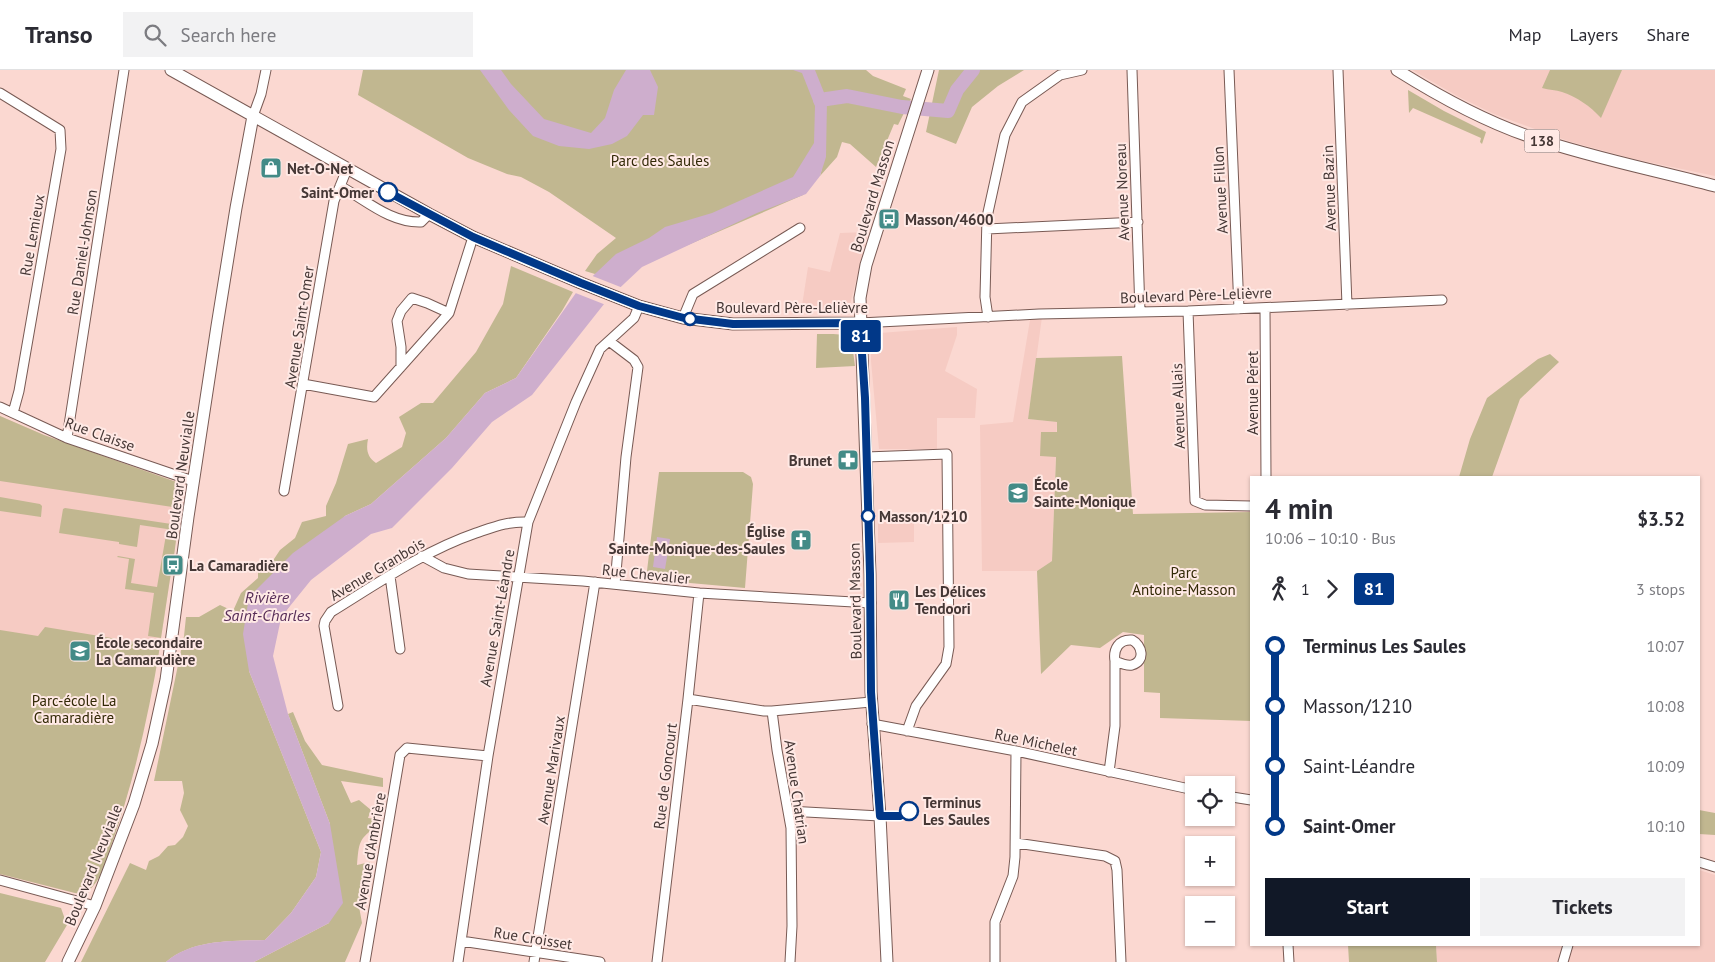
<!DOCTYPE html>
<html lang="en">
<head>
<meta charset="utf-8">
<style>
  body { margin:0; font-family:"PT Sans",sans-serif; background:#f2f2f3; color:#2b2b33; height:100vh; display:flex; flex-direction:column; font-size:19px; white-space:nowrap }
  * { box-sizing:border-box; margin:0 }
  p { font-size:16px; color:#7c7c81 }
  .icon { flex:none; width:28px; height:28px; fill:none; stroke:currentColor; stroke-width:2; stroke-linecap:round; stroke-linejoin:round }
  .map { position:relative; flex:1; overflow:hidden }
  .side { position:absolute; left:1250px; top:406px; width:450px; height:470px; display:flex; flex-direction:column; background:#fff; border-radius:0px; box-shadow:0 1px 4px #0004 }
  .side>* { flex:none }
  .badge { padding:0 10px; border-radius:4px; font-size:18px; line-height:32px }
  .fabs { position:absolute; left:1185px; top:706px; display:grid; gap:10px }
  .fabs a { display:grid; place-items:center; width:50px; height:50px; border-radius:0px; background:#fff; box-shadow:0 1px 4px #0004; font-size:25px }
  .map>.badge { position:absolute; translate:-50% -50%; box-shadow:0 0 0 2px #fff }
  .legs { display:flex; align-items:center; gap:8px; height:55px; padding:0 15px; font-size:16px }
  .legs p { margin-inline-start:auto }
  .head { display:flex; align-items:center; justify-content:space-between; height:85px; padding:0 15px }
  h1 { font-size:28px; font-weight:700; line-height:38px }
  .button { display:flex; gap:10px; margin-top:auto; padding:10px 15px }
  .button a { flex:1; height:58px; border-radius:0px; background:#111827; color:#fff; font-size:20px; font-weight:700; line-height:58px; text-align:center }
  .button a+a { background:#f2f2f3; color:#2b2b33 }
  ul { padding:0 15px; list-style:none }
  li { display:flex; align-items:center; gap:18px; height:60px; font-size:19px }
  li i { display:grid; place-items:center; width:8px; height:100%; margin:0 6px; background:currentColor }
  li i::after { content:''; width:12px; height:12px; margin:-6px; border:4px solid; border-radius:50%; background:#fff }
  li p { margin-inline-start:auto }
  li:first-child i { background:linear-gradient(#0000 50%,currentColor 0) }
  li:last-child i { background:linear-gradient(currentColor 50%,#0000 0) }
  header { display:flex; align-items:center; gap:30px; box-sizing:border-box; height:70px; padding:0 25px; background:#fff; border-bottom:1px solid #e1e1e2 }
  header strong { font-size:24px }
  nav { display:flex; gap:28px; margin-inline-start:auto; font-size:18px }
  .search { width:350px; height:45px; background:#f2f2f3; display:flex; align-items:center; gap:12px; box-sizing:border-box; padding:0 18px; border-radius:0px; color:#7c7c81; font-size:19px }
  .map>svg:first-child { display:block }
  .built { fill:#f6cbc3 }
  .green { fill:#c1b790 }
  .water { fill:#ceaecd }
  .pier { fill:#fbd8d1 }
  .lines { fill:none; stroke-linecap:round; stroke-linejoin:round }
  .river { stroke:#ceaecd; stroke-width:14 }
  .minor-casing { stroke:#785a54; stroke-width:11 }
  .major-casing { stroke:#785a54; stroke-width:13 }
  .minor { stroke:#fff; stroke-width:9 }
  .major { stroke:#fff; stroke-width:11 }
  .line-1-casing { stroke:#fff; stroke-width:11 }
  .line-1 { stroke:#013888; stroke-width:8 }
  .stop-1-dot { fill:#fff; stroke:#013888; stroke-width:2.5 }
  .labels { text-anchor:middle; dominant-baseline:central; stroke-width:4; stroke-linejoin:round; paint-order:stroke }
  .shield { fill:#ffe9e5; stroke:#7d6c6a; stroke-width:1 }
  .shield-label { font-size:14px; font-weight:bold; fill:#453735 }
  .park-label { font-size:15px; fill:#322906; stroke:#ffe9e5 }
  .poi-label { font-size:15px; font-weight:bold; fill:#453735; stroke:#ffe9e5; text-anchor:start }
  .street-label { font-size:15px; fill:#453735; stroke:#ffe9e5 }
  .stop-label { font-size:15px; font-weight:bold; fill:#453735; stroke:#ffe9e5; text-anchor:start }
  .water-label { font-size:16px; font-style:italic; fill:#582e58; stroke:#ffe9e5 }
</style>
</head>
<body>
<header>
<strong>Transo</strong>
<div class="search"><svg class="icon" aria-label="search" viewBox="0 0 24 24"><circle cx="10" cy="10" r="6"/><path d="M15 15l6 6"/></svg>Search here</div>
<nav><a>Map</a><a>Layers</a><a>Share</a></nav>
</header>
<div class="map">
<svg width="1715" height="892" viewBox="0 0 1715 892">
  <rect width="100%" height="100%" fill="#fbd8d1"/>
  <path class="built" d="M1412 0H1715V106L1634 89 1568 71 1494 44 1459 27Z
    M868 162 850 235 847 239 801 242 808 197 830 202 840 163Z
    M1042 247 1028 349 1057 352 1052 491 1037 501H982L980 355 1013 352 1030 250Z
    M957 257V265L945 301 977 319 975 348H937V379H879L871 291V268L874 264 880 263Z
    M0 346 44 365 182 414 184 418 158 587 135 697 118 757 108 785 95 812 89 820V822L85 824 75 823 0 804Z
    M878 443 914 448V472L878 473Z
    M1699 800 1715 805V892H1437L1436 875H1699Z"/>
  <path class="green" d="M363 0H866L873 6 906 19 903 26 911 29 898 55 894 54 876 97 850 74 842 72 837 87 820 106 822 98 803 125 651 191 595 204 585 201 597 184 616 168 549 122 521 107 507 104 468 88 358 25Z
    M939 0H1024L998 16 972 37 956 74 926 62Z
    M1550 0H1622L1601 48C1590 36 1577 27 1562 22 1556 20 1549 20 1542 18Z
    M1408 20 1444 41 1486 62 1482 74 1480 72 1481 68 1413 38 1409 43Z
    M511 196 573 222 562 241 516 308 485 323 446 368 371 434 345 446 249 601 321 782 316 807 291 843 265 870C232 871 193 869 166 892H81L130 793 146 800 149 791 159 786 168 776 175 775 183 767 188 756 180 740 184 723 182 711H154L184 566 186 547H199L220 535 233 541 241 523 258 508V499L268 498 280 480 295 468 302 452 326 446V436L336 413 348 374 368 369C366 379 367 387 376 393L402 377 406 363 399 347 421 333H433L476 282 503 234Z
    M817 264C850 264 851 261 855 296L816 298Z
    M1550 284 1559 292 1520 329 1492 407H1459L1470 369 1487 328 1538 289Z
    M1122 286 1133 444 1251 442V651L1160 648V623L1144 622V565L1123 562 1100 578 1071 575 1041 604 1037 501 1052 491 1056 387 1040 386 1041 362H1057V352L1028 349 1036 288Z
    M0 346 44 365 182 414 184 418 181 437 179 438 0 411Z
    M659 402H743L751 407 753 414 745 518 646 509Z
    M0 427 40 434 42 436 41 447 0 441Z
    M65 438 178 455 174 486H171L170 495 172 496 161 568 148 566 154 523 125 519 129 489 117 487 118 486 135 489 131 513 157 517 167 459 140 455 137 477 119 474V472L59 463 63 439Z
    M45 557 160 576C149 644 134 711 111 776 106 790 101 811 89 820V822L85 824 75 823 0 804V560L38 566Z
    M293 642 305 671 322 695 383 708V717L341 711 351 733 359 730 371 740 368 748 378 749V756C358 768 359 774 357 795L370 792 363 828 358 831 362 853 345 892H254L329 853 330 754 288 644Z
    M1699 740 1715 743V765L1699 764Z
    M0 823 61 838 67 855 45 892H0Z
    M1348 875H1436L1437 892H1349Z"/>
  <path class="water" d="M480 0H501L511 14 544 49 591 63 605 48 614 20 626 0H650L658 17 654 45H643L627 66 612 74 589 79 559 76 533 66 509 40Z
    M793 0H815L827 30 826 87 820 106 806 124 757 143 642 197 608 229 532 325 492 352 452 398 392 458 371 464 311 510 286 541 280 553 273 586 288 644 330 754 343 833 329 853 254 892H166C192 869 232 871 265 870L291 843 316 807 321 782 249 601 243 564 249 527 293 483 345 446 371 434 446 368 485 323 516 308 578 220 616 184 649 168 665 157 712 143 793 107 814 73 815 36 802 3Z
    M657 467 670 469 665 499 653 497Z"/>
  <path class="pier" d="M590 205 623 218 606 235 573 222Z"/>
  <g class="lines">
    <path class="river" d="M820 30 847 26 902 37 948 41 957 20 973 0"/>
    <g class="minor-casing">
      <path id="minor" d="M1132 0 1140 242
        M1229 0 1239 239
        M1338 0 1347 235
        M0 23 60 60 61 79 19 321 13 343
        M253 46 261 24 266 0
        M340 116C366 130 390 153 421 152L429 144
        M987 159 1138 152
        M1265 238 1266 408
        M1188 241 1195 431 1205 435 1251 436
        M988 247 985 227 987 147 1005 65 1022 32 1060 5 1082 0
        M683 248 693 224 800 158
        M860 253 1039 244 1188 241 1442 230
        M609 271 634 290 638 297 626 387 615 514
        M401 297V277L397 251 401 241 412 228 427 233 449 243
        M303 314 374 327 449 243 473 167
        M0 337 67 368 193 411
        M67 368 124 0
        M866 387 947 384 949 577 946 594 916 636 907 661
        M284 421 334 131 347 99
        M422 486 444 498 468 504 583 511 699 523 871 533
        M390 506 400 579
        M1132 570C1142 575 1146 591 1132 595 1126 596 1120 593 1115 591 1113 579 1119 569 1132 570Z
        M688 629 764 641H772L777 680 791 758 792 856 790 892
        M338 636 324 556 325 551 331 542C378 513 424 481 476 463 494 457 509 451 528 452
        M772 641 871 632
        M872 654 1016 681 1194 720
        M1109 702 1115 656V591
        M1226 726 1251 730
        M788 741 880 746
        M1016 773 1105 786 1115 791 1117 800 1121 892
        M1699 792 1715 797
        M0 810 95 836
        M461 871 600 892
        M1288 875 1289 892
        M365 892 400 685 407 678 488 686
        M458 892 488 686 528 452 576 332 600 279 634 248 639 236
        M534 892 595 512
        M657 892 688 629 699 523
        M995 892V852L1013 806 1015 787 1016 681
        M1563 892 1568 875"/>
    </g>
    <g class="major-casing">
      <path id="major" d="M171 0 429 144 473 167 581 213 639 236 683 248 733 254 860 253
        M1397 0C1440 27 1485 52 1534 68 1593 88 1655 100 1715 116
        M68 892 95 836 134 734 152 674 166 610 188 447 217 256 236 138 253 46
        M887 892 880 746 871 622 870 504 860 228 866 195 928 0"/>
    </g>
    <use href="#minor" class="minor"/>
    <use href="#major" class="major"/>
  </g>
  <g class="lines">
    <g class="line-1-casing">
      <path id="line-1" d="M388 122 473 167 581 213 639 236 684 248 733 254 860 253 865 328 870 504 871 622 880 746H900L909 741"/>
    </g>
    <use href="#line-1" class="line-1"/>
  </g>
  <defs>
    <g id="shop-square" transform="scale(1.125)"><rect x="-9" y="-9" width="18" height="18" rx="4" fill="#438b87" stroke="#ffe9e5"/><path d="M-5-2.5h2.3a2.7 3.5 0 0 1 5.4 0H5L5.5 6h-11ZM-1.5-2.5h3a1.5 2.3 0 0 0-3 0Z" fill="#fff"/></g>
    <g id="bus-square" transform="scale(1.125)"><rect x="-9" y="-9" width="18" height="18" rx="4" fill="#438b87" stroke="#ffe9e5"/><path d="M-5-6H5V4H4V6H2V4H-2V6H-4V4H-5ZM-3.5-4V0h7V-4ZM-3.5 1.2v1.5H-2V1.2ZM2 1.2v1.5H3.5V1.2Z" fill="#fff"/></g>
    <g id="pharmacy-square" transform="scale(1.125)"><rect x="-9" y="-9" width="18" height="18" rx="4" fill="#438b87" stroke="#ffe9e5"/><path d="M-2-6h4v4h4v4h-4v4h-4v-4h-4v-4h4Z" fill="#fff"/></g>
    <g id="school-square" transform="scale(1.125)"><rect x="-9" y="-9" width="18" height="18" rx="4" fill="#438b87" stroke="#ffe9e5"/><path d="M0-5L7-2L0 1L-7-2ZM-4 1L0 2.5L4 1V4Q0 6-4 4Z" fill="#fff"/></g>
    <g id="church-square" transform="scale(1.125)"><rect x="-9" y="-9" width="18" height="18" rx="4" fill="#438b87" stroke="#ffe9e5"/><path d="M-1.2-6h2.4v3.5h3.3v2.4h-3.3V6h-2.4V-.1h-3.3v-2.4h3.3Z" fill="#fff"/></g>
    <g id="restaurant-square" transform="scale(1.125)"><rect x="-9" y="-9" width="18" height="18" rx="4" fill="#438b87" stroke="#ffe9e5"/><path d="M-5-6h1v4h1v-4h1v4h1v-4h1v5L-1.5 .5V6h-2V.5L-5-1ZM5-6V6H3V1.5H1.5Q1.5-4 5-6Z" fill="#fff"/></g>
  </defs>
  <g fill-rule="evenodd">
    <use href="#shop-square" x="271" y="98"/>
    <use href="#bus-square" x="889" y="149"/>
    <use href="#pharmacy-square" x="848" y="390"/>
    <use href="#school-square" x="1018" y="423"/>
    <use href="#church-square" x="801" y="470"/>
    <use href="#bus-square" x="173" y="495"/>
    <use href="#restaurant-square" x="899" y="530"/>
    <use href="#school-square" x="80" y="581"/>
  </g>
  <g class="stop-1-dot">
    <circle cx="388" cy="122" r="9"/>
    <circle cx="690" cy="249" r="6"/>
    <circle cx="868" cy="446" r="6"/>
    <circle cx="909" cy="741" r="9"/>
  </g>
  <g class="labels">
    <rect class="shield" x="1524.5" y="59.5" width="35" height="23" rx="4"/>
    <g class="shield-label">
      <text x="1542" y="71">138</text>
    </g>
    <g class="park-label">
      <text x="660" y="90">Parc des Saules</text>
      <text x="1184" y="502">Parc<tspan x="1184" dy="17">Antoine-Masson</tspan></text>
      <text x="74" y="630">Parc-école La<tspan x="74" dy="17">Camaradière</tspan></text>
    </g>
    <g class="poi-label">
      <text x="287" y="98">Net-O-Net</text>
      <text x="905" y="149">Masson/4600</text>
      <text x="832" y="390" text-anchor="end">Brunet</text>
      <text x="1034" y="414">École<tspan x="1034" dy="17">Sainte-Monique</tspan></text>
      <text x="785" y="461" text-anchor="end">Église<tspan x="785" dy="17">Sainte-Monique-des-Saules</tspan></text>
      <text x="189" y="495">La Camaradière</text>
      <text x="915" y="521">Les Délices<tspan x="915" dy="17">Tendoori</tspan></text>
      <text x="96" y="572">École secondaire<tspan x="96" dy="17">La Camaradière</tspan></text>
    </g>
    <g class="street-label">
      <text transform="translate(1329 118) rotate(-92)">Avenue Bazin</text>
      <text transform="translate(1220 120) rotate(-93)">Avenue Fillon</text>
      <text transform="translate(1122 122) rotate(-92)">Avenue Noreau</text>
      <text transform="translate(872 126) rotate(-73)">Boulevard Masson</text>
      <text transform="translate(32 165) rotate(-80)">Rue Lemieux</text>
      <text transform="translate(82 182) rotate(-81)">Rue Daniel-Johnson</text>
      <text transform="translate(1196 225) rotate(-2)">Boulevard Père-Lelièvre</text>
      <text x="792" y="237">Boulevard Père-Lelièvre</text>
      <text transform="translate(299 257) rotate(-81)">Avenue Saint-Omer</text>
      <text transform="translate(1252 323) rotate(-90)">Avenue Péret</text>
      <text transform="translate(1178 336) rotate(-92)">Avenue Allais</text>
      <text transform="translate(100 364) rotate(20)">Rue Claisse</text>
      <text transform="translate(180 405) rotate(-82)">Boulevard Neuvialle</text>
      <text transform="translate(377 499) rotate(-31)">Avenue Granbois</text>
      <text transform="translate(646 504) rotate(6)">Rue Chevalier</text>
      <text transform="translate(855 531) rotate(-91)">Boulevard Masson</text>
      <text transform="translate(497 548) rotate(-80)">Avenue Saint-Léandre</text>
      <text transform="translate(1036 672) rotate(12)">Rue Michelet</text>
      <text transform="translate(551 700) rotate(-81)">Avenue Marivaux</text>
      <text transform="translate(665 706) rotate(-83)">Rue de Goncourt</text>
      <text transform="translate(797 722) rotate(82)">Avenue Chatrian</text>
      <text transform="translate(370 781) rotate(-80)">Avenue d'Ambrière</text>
      <text transform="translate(93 795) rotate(-68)">Boulevard Neuvialle</text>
      <text transform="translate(533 868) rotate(9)">Rue Croisset</text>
    </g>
    <g class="stop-label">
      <text x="374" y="122" text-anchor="end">Saint-Omer</text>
      <text x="879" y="446">Masson/1210</text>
      <text x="923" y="732">Terminus<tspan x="923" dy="17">Les Saules</tspan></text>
    </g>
    <g class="water-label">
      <text x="267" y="527">Rivière<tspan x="267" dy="18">Saint-Charles</tspan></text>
    </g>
  </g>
</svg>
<div class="fabs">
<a><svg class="icon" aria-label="locate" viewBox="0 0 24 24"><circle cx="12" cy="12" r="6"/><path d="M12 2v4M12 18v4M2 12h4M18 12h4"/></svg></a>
<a>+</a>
<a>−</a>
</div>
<b class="badge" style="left:861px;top:266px;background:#013888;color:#fff">81</b>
<section class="side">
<div class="head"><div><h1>4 min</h1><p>10:06 – 10:10 · Bus</p></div><b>$3.52</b></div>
<div class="legs"><svg class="icon" aria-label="walk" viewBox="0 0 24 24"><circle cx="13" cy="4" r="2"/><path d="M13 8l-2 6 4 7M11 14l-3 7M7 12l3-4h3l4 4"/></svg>1<svg class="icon" aria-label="forward" viewBox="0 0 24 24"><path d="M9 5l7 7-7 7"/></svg><b class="badge" style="background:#013888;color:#fff">81</b><p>3 stops</p></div>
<ul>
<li><i style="color:#013888"></i><b>Terminus Les Saules</b><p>10:07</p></li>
<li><i style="color:#013888"></i><span>Masson/1210</span><p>10:08</p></li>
<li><i style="color:#013888"></i><span>Saint-Léandre</span><p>10:09</p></li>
<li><i style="color:#013888"></i><b>Saint-Omer</b><p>10:10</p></li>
</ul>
<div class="button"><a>Start</a><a>Tickets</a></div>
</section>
</div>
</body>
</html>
